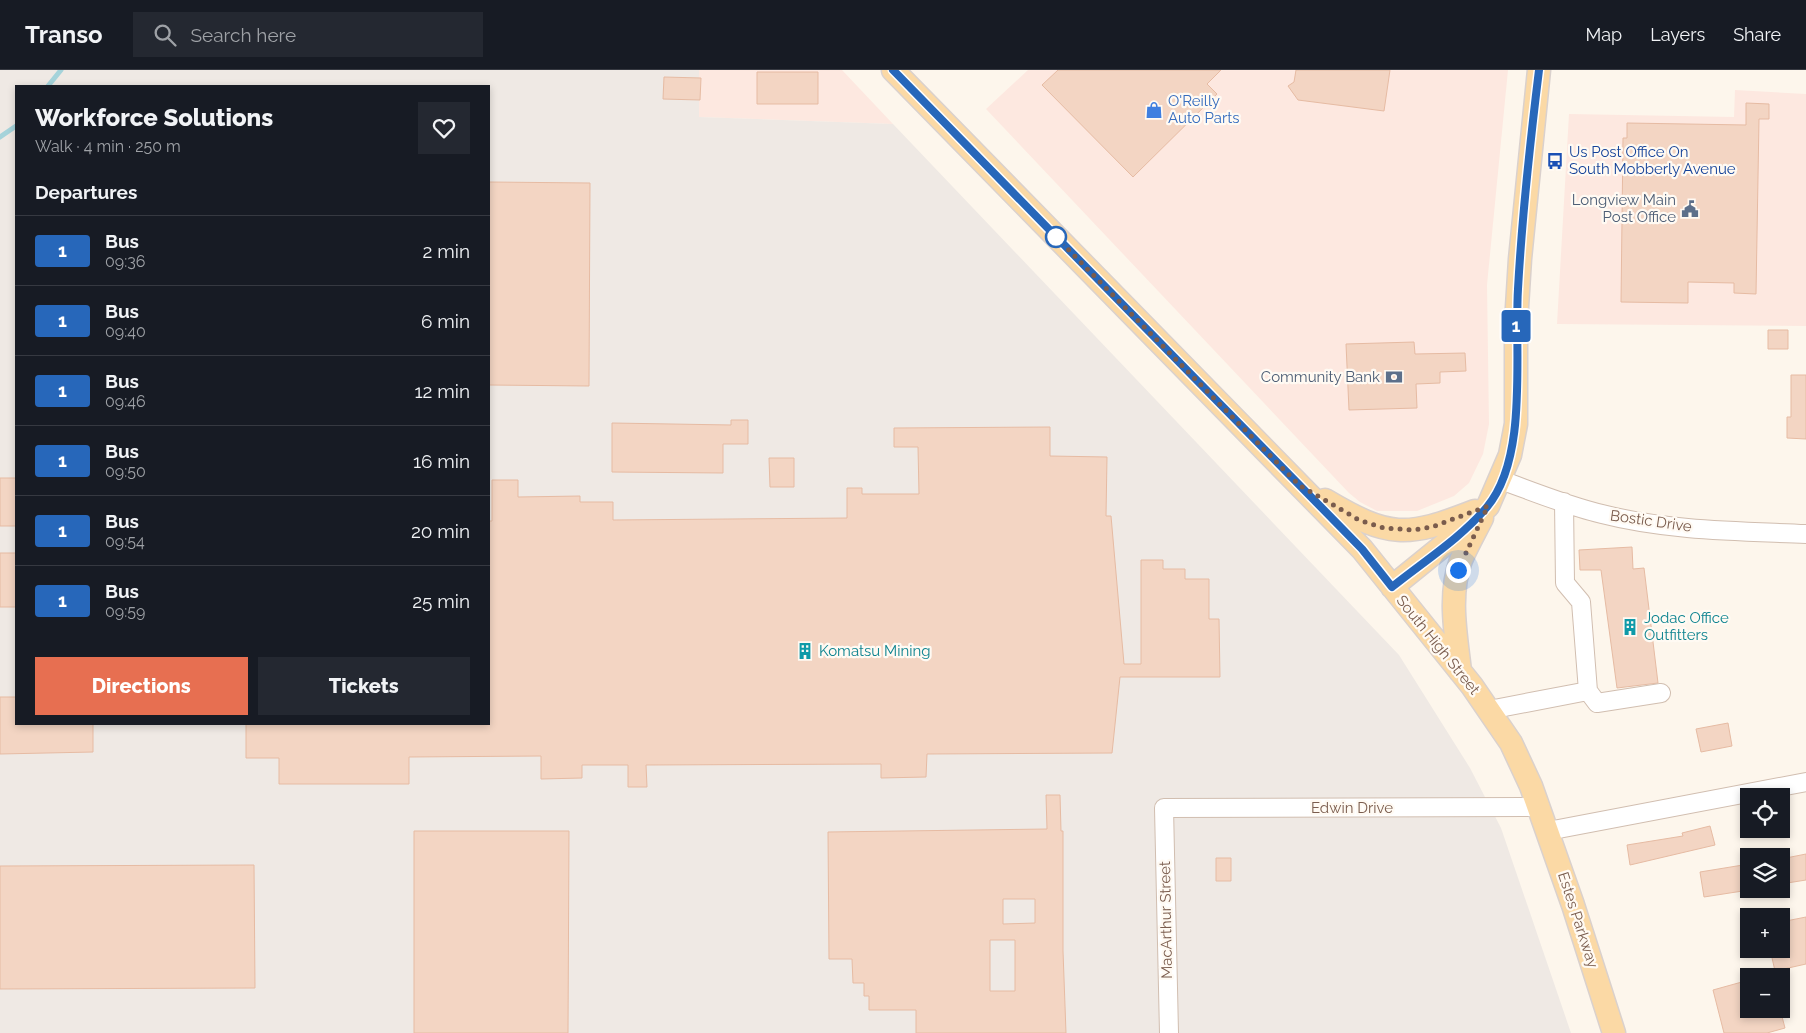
<!DOCTYPE html>
<html lang="en">
<head>
<meta charset="utf-8">
<style>
  body { margin:0; font-family:Raleway,sans-serif; background:#242831; color:#f1f3f6; height:100vh; display:flex; flex-direction:column; font-size:19px; white-space:nowrap }
  * { box-sizing:border-box; margin:0 }
  p { font-size:16px; color:#9ea1a6 }
  .icon { flex:none; width:28px; height:28px; fill:none; stroke:currentColor; stroke-width:2; stroke-linecap:round; stroke-linejoin:round }
  .map { position:relative; flex:1; overflow:hidden }
  .side { position:absolute; left:15px; top:15px; width:475px; height:640px; display:flex; flex-direction:column; background:#171b24; border-radius:0px; box-shadow:0 2px 8px #0003 }
  .side>* { flex:none }
  .badge { padding:0 10px; border-radius:4px; font-size:18px; line-height:32px }
  .controls { position:absolute; left:1740px; top:718px; display:grid; gap:10px }
  .controls a { display:grid; place-items:center; width:50px; height:50px; border-radius:0px; background:#171b24; box-shadow:0 2px 8px #0003; font-size:25px }
  .you { position:absolute; width:25px; height:25px; margin:-12px; border:4px solid #fff; border-radius:50%; background:#1a73e8; box-shadow:0 0 0 8px #1a73e833 }
  .map>.badge { position:absolute; translate:-50% -50%; box-shadow:0 0 0 2px #fff }
  h2 { padding:0 20px; font-size:19px; line-height:45px }
  .round { display:grid; place-items:center; flex:none; width:52px; height:52px; border-radius:0px; background:#242831 }
  .overview { display:flex; align-items:center; justify-content:space-between; height:85px; padding:0 20px }
  h1 { font-size:24px; font-weight:800; line-height:38px }
  .button { display:flex; gap:10px; margin-top:auto; padding:10px 20px }
  .button a { flex:1; height:58px; border-radius:0px; background:#e76f51; color:#fff; font-size:20px; font-weight:800; line-height:58px; text-align:center }
  .button a+a { background:#242831; color:#f1f3f6 }
  ul { padding:0; list-style:none }
  li { display:flex; align-items:center; gap:15px; height:70px; padding:0 20px; border-top:1px solid #363941 }
  li div { flex:1 }
  li b { display:block; font-size:19px }
  li em { font-style:normal }
  li .badge { min-width:55px; font-weight:700; text-align:center }
  header { display:flex; align-items:center; gap:30px; box-sizing:border-box; height:70px; padding:0 25px; background:#171b24; border-bottom:1px solid #363941 }
  header strong { font-size:24px }
  nav { display:flex; gap:28px; margin-inline-start:auto; font-size:18px }
  .search { width:350px; height:45px; background:#242831; display:flex; align-items:center; gap:12px; box-sizing:border-box; padding:0 18px; border-radius:0px; color:#9ea1a6; font-size:19px }
  .map>svg:first-child { display:block }
  .commercial { fill:#fde8e0 }
  .industrial { fill:#efe9e4; fill-rule:evenodd }
  .lines { fill:none; stroke-linecap:round; stroke-linejoin:round }
  .stream { stroke:#a5d3da; stroke-width:5 }
  .building { fill:#f3d5c3; stroke:#e6bba3; fill-rule:evenodd }
  .minor-casing { stroke:#d1beb0; stroke-width:20 }
  .major-casing { stroke:#dad1cd; stroke-width:25 }
  .minor { stroke:#fff; stroke-width:18 }
  .major { stroke:#fbd9a5; stroke-width:22 }
  .line-casing { stroke:#fff; stroke-width:11 }
  .line { stroke:#2767ba; stroke-width:8 }
  .walk { stroke:#7a5c4d; stroke-width:5; stroke-dasharray:0 9 }
  .stop-dot { fill:#fff; stroke:#2767ba; stroke-width:2.5 }
  .labels { text-anchor:middle; dominant-baseline:central; stroke-width:4.5; stroke-linejoin:round; paint-order:stroke }
  .shop-label { font-size:15px; fill:#366cbe; stroke:#fffaf3; text-anchor:start }
  .transit-label { font-size:15px; fill:#164399; stroke:#fffaf3; text-anchor:start }
  .service-label { font-size:15px; fill:#4e5e75; stroke:#fffaf3; text-anchor:end }
  .street-label { font-size:15px; fill:#7a5c4d; stroke:#fffaf3 }
  .culture-label { font-size:15px; fill:#0d838f; stroke:#fffaf3; text-anchor:start }
</style>
</head>
<body>
<header>
<strong>Transo</strong>
<div class="search"><svg class="icon" aria-label="search" viewBox="0 0 24 24"><circle cx="10" cy="10" r="6"/><path d="M15 15l6 6"/></svg>Search here</div>
<nav><a>Map</a><a>Layers</a><a>Share</a></nav>
</header>
<div class="map">
<svg width="1806" height="963" viewBox="0 0 1806 963">
  <rect width="100%" height="100%" fill="#fdf6ec"/>
  <path class="commercial" d="M699 0H842L893 54 698 47Z
    M1028 0H1508L1487 215 1489 354 1483 384 1469 413 1454 426 1417 441H1377L1360 432 1349 423 986 39Z
    M1735 20 1806 24V256L1557 254 1569 44 1734 47Z"/>
  <path class="industrial" d="M0 0H699V47L893 54 1399 585 1470 698 1501 758 1571 963H0ZM16 16H489V654H16Z"/>
  <g class="lines">
    <path class="stream" d="M48 16 61 0
      M0 67 16 56"/>
  </g>
  <path class="building" d="M1058 0H1221L1207 14 1217 24 1133 107 1042 15Z
    M1296 0H1390L1384 41 1298 30 1288 16 1294 12Z
    M757 2H818V34H757Z
    M664 7 701 8 700 30 663 29Z
    M1746 33 1769 34V49H1759L1756 224 1734 223V213L1688 212V233L1621 232 1623 68H1627V53L1746 55Z
    M489 112 590 113 589 316 489 315Z
    M1768 260H1788V279H1768Z
    M1414 272 1415 284 1465 283 1466 301 1440 302V313L1416 314 1417 338 1349 340 1346 274Z
    M1791 305H1806V369L1787 368V347H1791Z
    M731 350H748V374H723V403L612 402V353L731 355Z
    M1050 357V386L1107 387 1106 446H1111L1124 594H1141V490H1163V499H1185V509H1209V549H1219L1220 607H1120L1112 683 927 684 926 707 881 708V694L646 695 647 717H628V695H582V708L541 709V686L409 687V714H279V688H246V654H489V451H492V410H518V427L580 426V432H613V450L847 448V418H862V424H919L918 377H894V358Z
    M769 388H794V417H770Z
    M0 408H16V456H0Z
    M1632 477 1633 499 1644 498 1658 613 1617 618 1601 500H1580L1579 480Z
    M0 483H16V537H0Z
    M0 627H16V654H93V682L0 684Z
    M1728 653 1732 676 1701 682 1696 659Z
    M1046 725H1060L1061 761H1063V881L1066 963H916V940H869V926H864V913H853L852 889H829L828 762 1047 759ZM1003 829H1035V853L1003 854ZM990 870H1015V921H990Z
    M1710 756 1715 775 1630 795 1627 775 1683 766 1682 763Z
    M414 761H569L568 963H414Z
    M1806 784V810L1781 814V789Z
    M1216 788H1231V811H1216Z
    M1749 794V820L1704 827 1700 802Z
    M254 795 255 918 0 919V796Z
    M1806 847V894L1775 901 1770 879H1781V852Z
    M1749 910V939H1780L1785 958 1767 963H1724L1713 920Z"/>
  <g class="lines">
    <g class="minor-casing">
      <path id="minor" d="M1501 410C1534 422 1568 436 1602 444 1668 461 1738 461 1806 464
        M1588 621 1597 633 1661 623
        M1489 640 1588 621 1581 532 1565 513 1564 432
        M1548 761 1806 712
        M1169 963 1164 738 1540 737"/>
    </g>
    <g class="major-casing">
      <path id="major" d="M893 0 1362 479 1472 616 1511 673 1531 716 1573 835 1614 963
        M1325 430C1389 468 1406 468 1475 441
        M1392 517 1455 466 1488 436 1510 385 1516 354V253L1520 189 1539 0
        M1460 601C1456 565 1448 525 1461 490 1467 476 1475 462 1482 448"/>
    </g>
    <use href="#minor" class="minor"/>
    <use href="#major" class="major"/>
  </g>
  <g class="lines">
    <g class="line-casing">
      <path id="line" d="M893 0 1362 479 1392 517C1423 492 1461 468 1487 437 1529 387 1514 281 1518 219 1522 146 1530 73 1539 0"/>
    </g>
    <use href="#line" class="line"/>
    <path class="walk" d="M1056 167 1299 415 1359 450 1384 458 1414 460 1432 457 1488 436 1458 500"/>
  </g>
  <defs>
    <g id="shop-bare" transform="scale(1.35)"><path d="M-5-2.5h2.3a2.7 3.5 0 0 1 5.4 0H5L5.5 6h-11ZM-1.5-2.5h3a1.5 2.3 0 0 0-3 0Z" fill="#3f7fe0" stroke="#fffaf3" stroke-width="2.5" paint-order="stroke"/></g>
    <g id="bus-bare" transform="scale(1.35)"><path d="M-5-6H5V4H4V6H2V4H-2V6H-4V4H-5ZM-3.5-4V0h7V-4ZM-3.5 1.2v1.5H-2V1.2ZM2 1.2v1.5H3.5V1.2Z" fill="#1a4fb4" stroke="#fffaf3" stroke-width="2.5" paint-order="stroke"/></g>
    <g id="civic-bare" transform="scale(1.35)"><path d="M-.6-6.5H3V-4.5H.6V-3L4-1V1h2V6H-6V1h2V-1L-.6-3ZM-1.2 2.5V6h2.4V2.5Z" fill="#5c6f8a" stroke="#fffaf3" stroke-width="2.5" paint-order="stroke"/></g>
    <g id="bank-bare" transform="scale(1.35)"><path d="M-6-4H6V4H-6ZM0-2.3a2.3 2.3 0 1 0 0 4.6a2.3 2.3 0 1 0 0-4.6Z" fill="#5c6f8a" stroke="#fffaf3" stroke-width="2.5" paint-order="stroke"/></g>
    <g id="building-bare" transform="scale(1.35)"><path d="M-4-6H4V6H1V3H-1V6H-4ZM-2.5-4.3h1.7v1.8h-1.7ZM.8-4.3h1.7v1.8H.8ZM-2.5-1h1.7V.8h-1.7ZM.8-1h1.7V.8H.8Z" fill="#0f9aa8" stroke="#fffaf3" stroke-width="2.5" paint-order="stroke"/></g>
  </defs>
  <g fill-rule="evenodd">
    <use href="#shop-bare" x="1154" y="40"/>
    <use href="#bus-bare" x="1555" y="91"/>
    <use href="#civic-bare" x="1690" y="139"/>
    <use href="#bank-bare" x="1394" y="307"/>
    <use href="#building-bare" x="1630" y="557"/>
    <use href="#building-bare" x="805" y="581"/>
  </g>
  <circle class="stop-dot" cx="1056" cy="167" r="10"/>
  <g class="labels">
    <g class="shop-label">
      <text x="1168" y="31">O'Reilly<tspan x="1168" dy="17">Auto Parts</tspan></text>
    </g>
    <g class="transit-label">
      <text x="1569" y="82">Us Post Office On<tspan x="1569" dy="17">South Mobberly Avenue</tspan></text>
    </g>
    <g class="service-label">
      <text x="1676" y="130">Longview Main<tspan x="1676" dy="17">Post Office</tspan></text>
      <text x="1380" y="307">Community Bank</text>
    </g>
    <g class="street-label">
      <text transform="translate(1651 451) rotate(8)">Bostic Drive</text>
      <text transform="translate(1438 575) rotate(51)">South High Street</text>
      <text x="1352" y="738">Edwin Drive</text>
      <text transform="translate(1166 850) rotate(-91)">MacArthur Street</text>
      <text transform="translate(1578 850) rotate(72)">Estes Parkway</text>
    </g>
    <g class="culture-label">
      <text x="1644" y="548">Jodac Office<tspan x="1644" dy="17">Outfitters</tspan></text>
      <text x="819" y="581">Komatsu Mining</text>
    </g>
  </g>
</svg>
<div class="controls">
<a><svg class="icon" aria-label="locate" viewBox="0 0 24 24"><circle cx="12" cy="12" r="6"/><path d="M12 2v4M12 18v4M2 12h4M18 12h4"/></svg></a>
<a><svg class="icon" aria-label="layers" viewBox="0 0 24 24"><path d="M12 4l9 5-9 5-9-5zM3 14l9 5 9-5"/></svg></a>
<a>+</a>
<a>−</a>
</div>
<div class="you" style="left:1458px;top:500px"></div>
<b class="badge" style="left:1516px;top:256px;background:#2767ba;color:#fff">1</b>
<section class="side">
<div class="overview"><div><h1>Workforce Solutions</h1><p>Walk · 4 min · 250 m</p></div><a class="round"><svg class="icon" aria-label="heart" viewBox="0 0 24 24"><path d="M12 20l-8-8c-3-5 5-10 8-4 3-6 11-1 8 4z"/></svg></a></div>
<h2>Departures</h2>
<ul>
<li><span class="badge" style="background:#2767ba;color:#fff">1</span><div><b>Bus</b><p>09:36</p></div><em>2 min</em></li>
<li><span class="badge" style="background:#2767ba;color:#fff">1</span><div><b>Bus</b><p>09:40</p></div><em>6 min</em></li>
<li><span class="badge" style="background:#2767ba;color:#fff">1</span><div><b>Bus</b><p>09:46</p></div><em>12 min</em></li>
<li><span class="badge" style="background:#2767ba;color:#fff">1</span><div><b>Bus</b><p>09:50</p></div><em>16 min</em></li>
<li><span class="badge" style="background:#2767ba;color:#fff">1</span><div><b>Bus</b><p>09:54</p></div><em>20 min</em></li>
<li><span class="badge" style="background:#2767ba;color:#fff">1</span><div><b>Bus</b><p>09:59</p></div><em>25 min</em></li>
</ul>
<div class="button"><a>Directions</a><a>Tickets</a></div>
</section>
</div>
</body>
</html>
